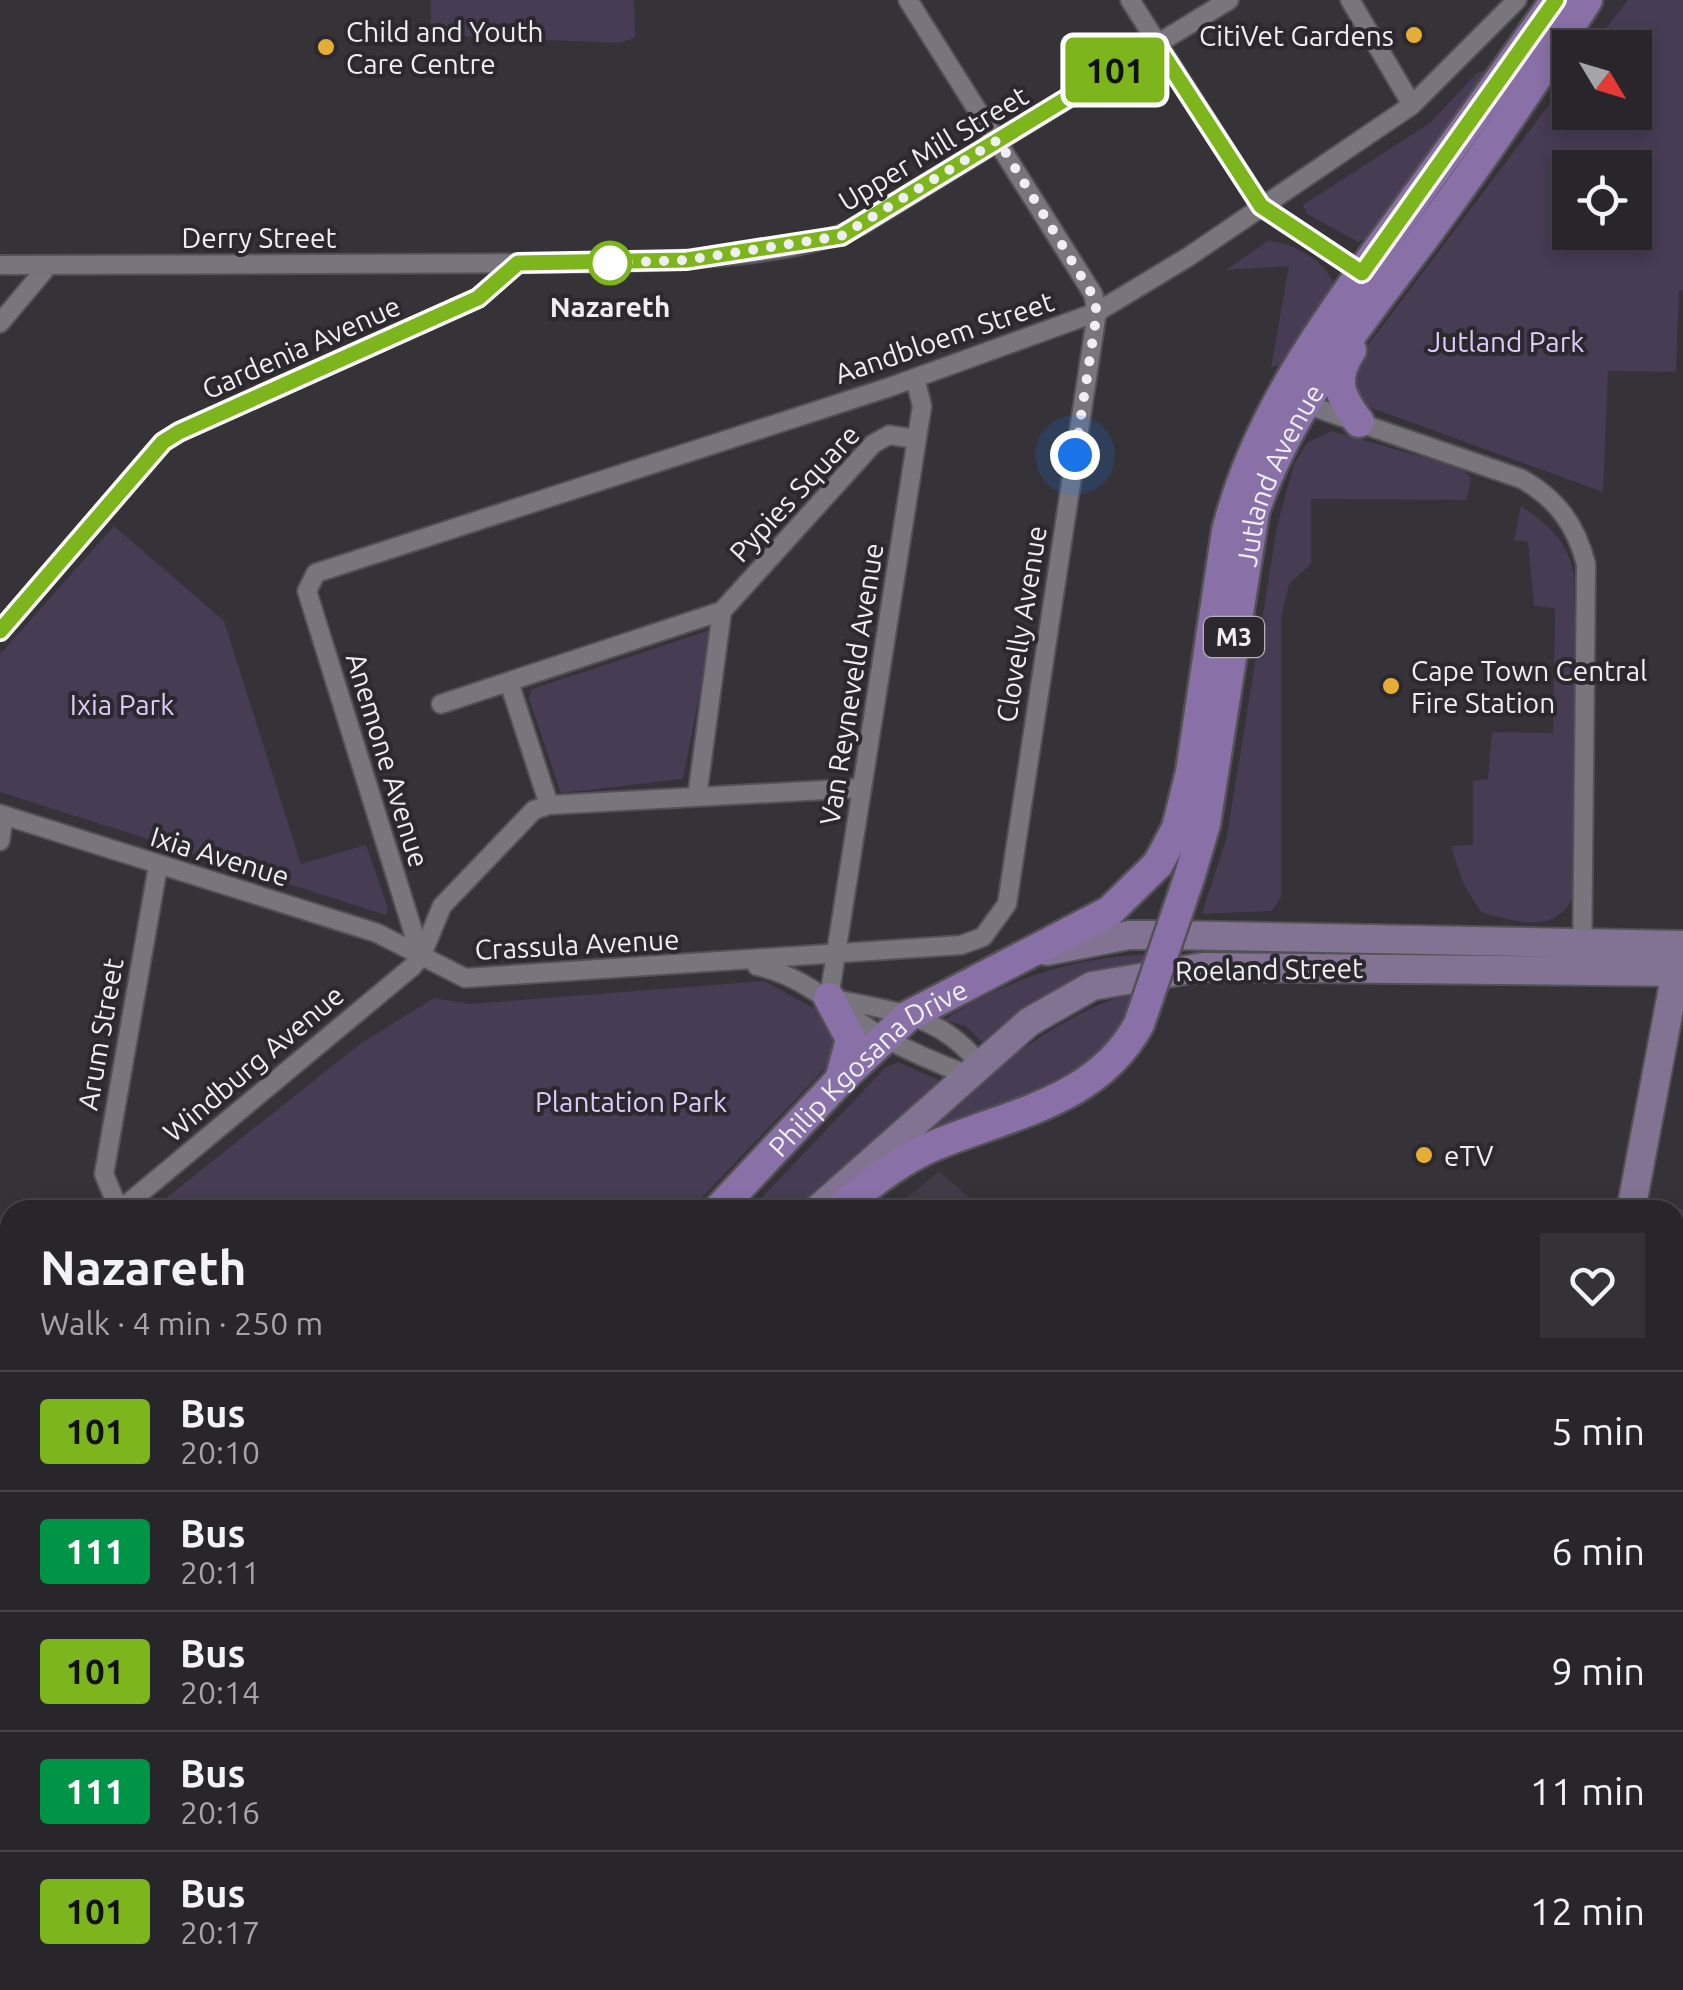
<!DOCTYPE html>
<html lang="en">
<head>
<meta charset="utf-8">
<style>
  body { margin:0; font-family:Ubuntu,sans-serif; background:#343236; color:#f1f3f6; height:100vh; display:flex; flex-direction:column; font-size:38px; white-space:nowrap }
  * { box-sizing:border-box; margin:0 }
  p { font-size:32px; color:#a5a5a8 }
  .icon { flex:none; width:55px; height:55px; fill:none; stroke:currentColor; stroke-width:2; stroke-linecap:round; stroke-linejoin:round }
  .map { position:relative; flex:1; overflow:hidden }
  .panel { position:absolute; left:0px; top:1200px; width:1685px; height:790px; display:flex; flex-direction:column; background:#28262a; border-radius:30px 30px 0 0; box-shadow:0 5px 15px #0003,0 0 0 2px #444347 }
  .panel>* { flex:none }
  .badge { padding:0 20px; border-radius:8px; font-size:35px; line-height:65px }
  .needle { width:65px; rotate:128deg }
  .tools { position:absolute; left:1552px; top:30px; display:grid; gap:20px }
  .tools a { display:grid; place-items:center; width:100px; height:100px; border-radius:0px; background:#28262a; box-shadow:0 5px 15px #0003,0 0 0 2px #444347; font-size:50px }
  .you { position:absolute; width:50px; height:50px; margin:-25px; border:8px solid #fff; border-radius:50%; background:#1a73e8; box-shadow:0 0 0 15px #1a73e833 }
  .map>.badge { position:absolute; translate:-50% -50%; box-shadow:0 0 0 5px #fff }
  .round { display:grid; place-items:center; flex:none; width:105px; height:105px; border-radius:0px; background:#343236 }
  .summary { display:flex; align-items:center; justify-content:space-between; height:170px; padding:0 40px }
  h1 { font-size:48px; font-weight:700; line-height:75px }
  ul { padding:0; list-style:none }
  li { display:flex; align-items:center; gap:30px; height:120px; padding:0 40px; border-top:2px solid #444347 }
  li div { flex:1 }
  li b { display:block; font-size:38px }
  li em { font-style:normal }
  li .badge { min-width:110px; font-weight:700; text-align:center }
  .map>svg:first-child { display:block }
  .built { fill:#403b47 }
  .green { fill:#463c54; fill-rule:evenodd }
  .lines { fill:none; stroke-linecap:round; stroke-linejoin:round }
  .minor-casing { stroke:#535156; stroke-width:22 }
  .secondary-casing { stroke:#535156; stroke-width:32 }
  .primary-casing { stroke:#535156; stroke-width:35 }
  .minor { stroke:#78757c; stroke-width:18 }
  .secondary { stroke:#817391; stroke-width:28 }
  .primary { stroke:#8970a7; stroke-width:30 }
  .primary-bridge-casing { stroke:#535156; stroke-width:35; stroke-linecap:butt }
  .primary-bridge { stroke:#8970a7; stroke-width:30 }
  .line-casing { stroke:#fff; stroke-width:22 }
  .line { stroke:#7db61c; stroke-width:15 }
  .walk { stroke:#efeef2; stroke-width:10; stroke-dasharray:0 18 }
  .poi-dot { fill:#e6ad36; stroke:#2b292e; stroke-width:4 }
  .stop-dot { fill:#fff; stroke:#7db61c; stroke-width:5 }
  .labels { text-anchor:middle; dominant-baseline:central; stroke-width:8; stroke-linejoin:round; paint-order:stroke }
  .shield { fill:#2b292e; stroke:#b4b3b7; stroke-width:2.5 }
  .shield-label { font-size:25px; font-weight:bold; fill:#efeef2 }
  .poi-label { font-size:28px; fill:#efeef2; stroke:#2b292e; text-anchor:start }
  .street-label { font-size:28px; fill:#efeef2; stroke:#2b292e }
  .stop-label { font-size:28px; font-weight:bold; fill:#efeef2; stroke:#2b292e }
  .park-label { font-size:28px; fill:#dfcbfa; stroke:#2b292e }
</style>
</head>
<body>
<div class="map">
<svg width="1683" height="1990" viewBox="0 0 1683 1990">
  <rect width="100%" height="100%" fill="#353238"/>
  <path class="built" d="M939 1171 983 1210H892Z
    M926 1980H1457L1458 1990H909Z"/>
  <path class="green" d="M431 0H634L635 38 619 43 431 35Z
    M1628 0H1683V290L1679 291 1676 372 1608 371 1603 492 1369 407C1355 390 1352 379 1359 357L1570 77V112H1635V48L1592 47ZM1570 168H1635V232H1570Z
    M1488 70 1371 236 1358 242 1307 214 1303 205 1430 123 1477 73Z
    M1268 241C1296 243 1332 264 1337 294L1288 362 1271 368 1289 266 1226 270Z
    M1331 431 1462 468 1471 478 1467 500 1311 499V564L1289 584 1281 617V897L1272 911 1202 914 1227 836 1277 527 1294 464 1307 443Z
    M1521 506C1549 525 1567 540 1574 574L1577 885C1563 936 1522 924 1481 912L1463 883 1451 846 1473 845V781L1488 779 1492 732 1553 733 1555 608 1534 606 1528 542 1514 540Z
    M114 526 224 621 301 864 366 845 388 908 386 915 0 792V654Z
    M707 631 711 634 683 779 561 793 529 699 532 689Z
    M1152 954 1240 960C1125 960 1075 972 982 1042L966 1026 944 1020C1008 978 1075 957 1152 954Z
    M764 981 832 1018 838 1025 835 1058 690 1210H151L360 1044 434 998 471 1004Z
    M1134 992 1123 1030 1071 1083 937 1132 935 1127C994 1068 1053 1017 1134 992Z
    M898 1062 943 1082 807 1210H750L885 1068Z
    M1683 1209V1668L1675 1669V1210H1659Z
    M1675 1746H1683V1894L1675 1895Z
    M351 1980H508L514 1990H327Z
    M528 1980H810L813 1987 534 1990Z
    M938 1980H1029L1019 1990H920Z
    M1404 1980H1453L1454 1990H1397L1395 1983Z"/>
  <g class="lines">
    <g class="minor-casing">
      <path id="minor" d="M1130 0 1261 206 1365 275
        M1350 0 1412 105
        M0 265 608 263C679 260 797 257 860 226L1229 0
        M0 323 48 266
        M1299 402 1522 479C1557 499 1576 525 1586 564L1582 969
        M0 631 163 442 179 432 478 298 518 263
        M509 682 549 805
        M441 704 722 611 873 444 889 435 916 439
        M697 797 722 611
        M0 814 377 933 465 978 961 945 983 937 1007 904 1097 312 1093 294 908 0
        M0 841 4 816
        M421 957 307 591 316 573 890 387 1097 312 1188 257 1412 105 1517 0
        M757 966C806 976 840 1012 881 1036 909 1051 939 1064 968 1075
        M829 998 922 406 915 378
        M835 999C895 1012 941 1014 980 1065
        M119 1210 104 1174 158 866
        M120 1210 412 967 421 957 442 906 534 810 549 805 862 788
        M0 1290 10 1286
        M0 1465 10 1459
        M0 1645 10 1640
        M1675 1700H1683
        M0 1852 10 1847
        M0 1963 10 1959
        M293 1990 317 1980
        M850 1990 868 1980"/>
    </g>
    <g class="secondary-casing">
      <path id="secondary" d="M1047 951 1129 935H1171L1683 945
        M817 1210 1029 1022 1092 986 1203 967 1683 972
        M1631 1210 1679 956
        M1506 1980 1508 1990"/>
    </g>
    <g class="primary-casing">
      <g id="primary">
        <path d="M1351 350C1332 379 1339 396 1359 422"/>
        <path id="s1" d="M1189 878 1205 824 1254 512C1290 403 1364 319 1431 228 1486 154 1537 78 1587 0"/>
        <path d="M829 998 851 1039 841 1077"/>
        <path id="s2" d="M718 1210 840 1080 908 1016 1110 911 1158 864 1177 828 1191 772 1227 531C1257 412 1330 316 1401 218 1453 146 1505 73 1556 0"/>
        <path d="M837 1210C867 1187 898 1161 933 1146 1009 1114 1097 1102 1139 1024"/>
        <path d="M0 1778 10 1772"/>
        <path d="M0 1809 10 1804"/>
      </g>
    </g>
    <use href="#minor" class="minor"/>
    <use href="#secondary" class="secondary"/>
    <use href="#primary" class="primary"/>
    <g class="primary-bridge-casing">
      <path id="primary-bridge" d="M1139 1024 1189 878"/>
    </g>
    <use href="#primary-bridge" class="primary-bridge"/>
  </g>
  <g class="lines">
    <g class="line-casing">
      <path id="line" d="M0 631 163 442 179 432 478 298 518 263 687 260 841 236 1156 44 1261 206 1362 273 1556 0"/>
    </g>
    <use href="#line" class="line"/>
    <path class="walk" d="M610 263 687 260 841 236 998 140 1092 294 1097 312 1075 455"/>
  </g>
  <g class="poi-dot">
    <circle cx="1414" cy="35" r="10"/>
    <circle cx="326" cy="47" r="10"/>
    <circle cx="1391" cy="686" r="10"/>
    <circle cx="1424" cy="1155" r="10"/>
  </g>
  <circle class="stop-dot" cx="610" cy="263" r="20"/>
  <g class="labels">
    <rect class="shield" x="1204" y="617" width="60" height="40" rx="8"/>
    <g class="shield-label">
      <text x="1234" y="637">M3</text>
    </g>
    <g class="poi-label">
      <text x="346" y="31">Child and Youth<tspan x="346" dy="32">Care Centre</tspan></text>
      <text x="1394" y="35" text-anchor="end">CitiVet Gardens</text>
      <text x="1411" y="670">Cape Town Central<tspan x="1411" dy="32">Fire Station</tspan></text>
      <text x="1444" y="1155">eTV</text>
    </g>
    <g class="street-label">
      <text transform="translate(933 148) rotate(-31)">Upper Mill Street</text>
      <text x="259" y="237">Derry Street</text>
      <text transform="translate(944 337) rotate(-19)">Aandbloem Street</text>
      <text transform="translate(301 347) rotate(-24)">Gardenia Avenue</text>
      <text stroke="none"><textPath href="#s1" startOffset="415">Jutland Avenue</textPath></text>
      <text transform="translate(794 493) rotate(-47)">Pypies Square</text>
      <text transform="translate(1021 624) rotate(-81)">Clovelly Avenue</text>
      <text transform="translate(851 684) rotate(-81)">Van Reyneveld Avenue</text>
      <text transform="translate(388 760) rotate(73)">Anemone Avenue</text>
      <text transform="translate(220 856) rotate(17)">Ixia Avenue</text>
      <text transform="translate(577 944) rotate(-3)">Crassula Avenue</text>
      <text transform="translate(1269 969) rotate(-1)">Roeland Street</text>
      <text transform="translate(100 1034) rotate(-80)">Arum Street</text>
      <text transform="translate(253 1063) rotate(-40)">Windburg Avenue</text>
      <text stroke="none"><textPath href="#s2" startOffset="208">Philip Kgosana Drive</textPath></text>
    </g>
    <g class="stop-label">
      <text x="610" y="306">Nazareth</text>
    </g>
    <g class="park-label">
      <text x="1506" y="341">Jutland Park</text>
      <text x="122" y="704">Ixia Park</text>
      <text x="631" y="1101">Plantation Park</text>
    </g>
  </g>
</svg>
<div class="tools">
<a><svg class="needle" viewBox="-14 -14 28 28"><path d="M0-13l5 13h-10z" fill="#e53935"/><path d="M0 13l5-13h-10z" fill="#a5a5a8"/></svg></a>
<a><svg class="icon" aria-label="locate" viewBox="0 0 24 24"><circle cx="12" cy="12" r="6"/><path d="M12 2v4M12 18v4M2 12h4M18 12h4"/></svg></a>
</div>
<div class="you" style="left:1075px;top:455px"></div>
<b class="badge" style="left:1115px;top:70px;background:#7db61c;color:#111">101</b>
<section class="panel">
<div class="summary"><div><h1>Nazareth</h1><p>Walk · 4 min · 250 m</p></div><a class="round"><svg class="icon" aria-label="heart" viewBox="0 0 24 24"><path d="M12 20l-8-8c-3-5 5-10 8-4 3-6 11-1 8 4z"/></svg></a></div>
<ul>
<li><span class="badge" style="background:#7db61c;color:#111">101</span><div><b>Bus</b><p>20:10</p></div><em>5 min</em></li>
<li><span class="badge" style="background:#009447;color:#fff">111</span><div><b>Bus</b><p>20:11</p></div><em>6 min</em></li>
<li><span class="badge" style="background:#7db61c;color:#111">101</span><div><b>Bus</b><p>20:14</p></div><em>9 min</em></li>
<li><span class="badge" style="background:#009447;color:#fff">111</span><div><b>Bus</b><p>20:16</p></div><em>11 min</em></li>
<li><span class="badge" style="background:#7db61c;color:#111">101</span><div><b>Bus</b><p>20:17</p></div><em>12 min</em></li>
</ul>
</section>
</div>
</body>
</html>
